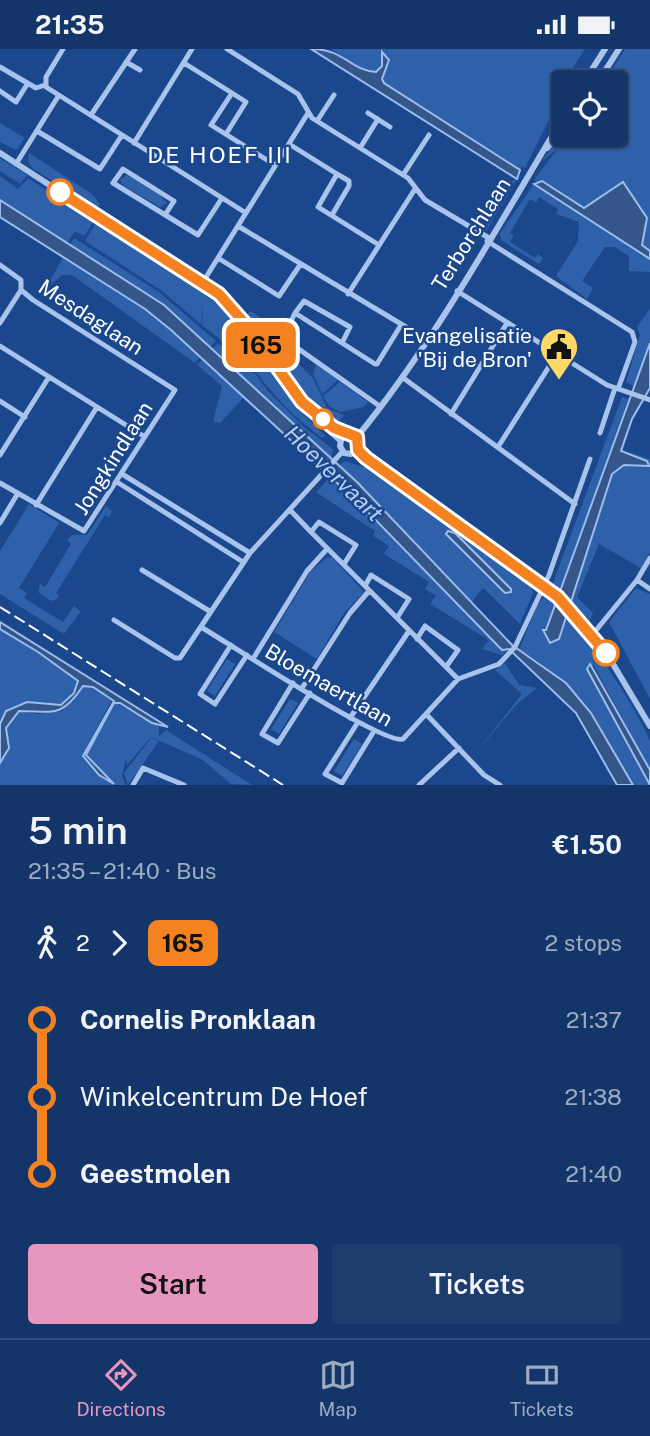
<!DOCTYPE html>
<html lang="en">
<head>
<meta charset="utf-8">
<style>
  body { margin:0; font-family:"Public Sans",sans-serif; background:#1d3d6f; color:#f1f3f6; height:100vh; display:flex; flex-direction:column; font-size:26px; white-space:nowrap }
  * { box-sizing:border-box; margin:0 }
  p { font-size:23px; color:#9dabc0 }
  .icon { flex:none; width:38px; height:38px; fill:none; stroke:currentColor; stroke-width:2; stroke-linecap:round; stroke-linejoin:round }
  .map { position:relative; height:736px; overflow:hidden }
  .side { display:flex; flex-direction:column; background:#143569; flex:1 }
  .side>* { flex:none }
  .badge { padding:0 14px; border-radius:10px; font-size:24px; line-height:46px }
  .buttons { position:absolute; left:551px; top:21px; display:grid; gap:14px }
  .buttons a { display:grid; place-items:center; width:77px; height:77px; border-radius:7px; background:#143569; box-shadow:0 2px 5px #0004,0 0 0 2px #33507d; font-size:35px }
  .map>.badge { position:absolute; translate:-50% -50%; box-shadow:0 0 0 4px #fff }
  .legs { display:flex; align-items:center; gap:10px; height:77px; padding:0 28px; font-size:23px }
  .legs p { margin-inline-start:auto }
  .head { display:flex; align-items:center; justify-content:space-between; height:119px; padding:0 28px }
  h1 { font-size:38px; font-weight:600; line-height:52px }
  .cta { display:flex; gap:14px; margin-top:auto; padding:14px 28px }
  .cta a { flex:1; height:80px; border-radius:7px; background:#e797bd; color:#111; font-size:28px; font-weight:600; line-height:80px; text-align:center }
  .cta a+a { background:#1d3d6f; color:#f1f3f6 }
  ul { padding:0 28px; list-style:none }
  li { display:flex; align-items:center; gap:24px; height:77px; font-size:26px }
  li i { display:grid; place-items:center; width:10px; height:100%; margin:0 9px; background:currentColor }
  li i::after { content:''; width:18px; height:18px; margin:-9px; border:5px solid; border-radius:50%; background:#143569 }
  li p { margin-inline-start:auto }
  li:first-child i { background:linear-gradient(#0000 50%,currentColor 0) }
  li:last-child i { background:linear-gradient(currentColor 50%,#0000 0) }
  .status { display:flex; justify-content:space-between; align-items:center; height:49px; padding:0 35px; background:#143569; direction:ltr }
  .status svg { height:19px; fill:currentColor }
  .dock { display:flex; justify-content:space-around; align-items:center; height:98px; border-top:2px solid #33507d; background:#143569; font-size:19px; color:#9dabc0 }
  .dock a { display:grid; justify-items:center; gap:4px }
  .dock .current { color:#e797bd }
  .map>svg:first-child { display:block }
  .green { fill:#2f60aa }
  .water { fill:#355688; stroke:#9bbeef; stroke-width:2 }
  .lines { fill:none; stroke-linecap:round; stroke-linejoin:round }
  .minor { stroke:#a8c4ed; stroke-width:5 }
  .tertiary { stroke:#a8c4ed; stroke-width:6 }
  .rail { stroke:#fff; stroke-width:2; stroke-dasharray:12 5; stroke-linecap:butt }
  .line-1-casing { stroke:#fff; stroke-width:16 }
  .line-1 { stroke:#f58220; stroke-width:10 }
  .stop-1-dot { fill:#fff; stroke:#f58220; stroke-width:3.5 }
  .labels { text-anchor:middle; dominant-baseline:central; stroke-width:5; stroke-linejoin:round; paint-order:stroke }
  .street-label { font-size:21px; fill:#fff; stroke:#1b478c }
  .poi-label { font-size:21px; fill:#fff; stroke:#1b478c; text-anchor:end }
  .neighbourhood-label { font-size:23px; letter-spacing:2px; fill:#fff; stroke:#1b478c }
  .water-label { font-size:23px; font-style:italic; fill:#b3cef4; stroke:#1b478c }
</style>
</head>
<body>
<div class="status"><b>21:35</b><svg viewBox="0 0 49 12"><path d="M0 12V9h3v3zM5 12V6h3v6zM10 12V3h3v9zM15 12V0h3v12zM26 1h20v11H26zM47 4h2v5h-2z"/></svg></div>
<div class="map">
<svg width="650" height="736" viewBox="0 0 650 736">
  <rect width="100%" height="100%" fill="#1b478c"/>
  <path class="green" d="M331 0H585L565 31 567 33H564L560 49 563 57 554 71 550 69 525 119 522 117 520 121Z
    M625 0H650V202L534 131 558 99 540 114 563 85 616 86V33H604Z
    M0 74 25 89 16 101 0 93Z
    M29 104 92 145 100 155 97 160 32 119 28 112Z
    M0 109 27 126 20 135 0 122Z
    M127 126 156 142 167 154 160 158 124 137 120 131Z
    M0 127 18 140 28 129 94 172 84 187 75 182 67 194 0 151Z
    M517 130 486 182 477 177 497 145V137Z
    M534 135 650 210V223L629 222V207L614 198H605L582 232 593 239 587 250 556 227 578 192 579 173 556 165 558 160 539 148 536 154 530 150 510 184 514 187 510 193 535 209 538 205 543 209 539 215 501 191 500 184Z
    M98 170C154 206 214 236 254 291L236 303 202 276 203 251 201 275 162 242 85 192Z
    M74 189 159 243 216 292 210 298 164 256 70 196Z
    M63 208 145 259 200 308 195 314 72 226H62L45 241Z
    M650 260V294L635 338 626 333 640 286 637 278Z
    M251 262 276 280 273 285 280 289 271 297 252 277 253 272 247 265Z
    M218 294 233 308 241 305 267 341 304 378 333 400 332 406 330 408 319 399 212 300Z
    M277 294 313 329 327 359 344 366 339 373 302 348 269 301Z
    M252 296 266 319 273 322 304 366 325 387 322 389C290 366 263 336 242 303Z
    M203 310 244 348 220 374 214 373V368L222 337 197 316Z
    M316 315 338 331 322 345 313 325Z
    M340 333 368 353 364 358 341 363 329 357 323 347Z
    M622 348 628 350 560 541 553 534Z
    M622 401 650 410V503L641 519 599 495 577 548 593 564 590 572 570 551 612 425 624 416 644 417 647 412 622 404Z
    M344 412 387 425 528 531 533 544 520 575 483 539 472 553 339 417Z
    M330 428 341 437 340 441 343 440 489 588 504 601 509 600 502 606 482 600 489 591 430 555 436 547 425 540 429 533 384 505 389 497 373 487 375 482 316 443Z
    M29 455 59 474 19 539 27 544 24 549 63 573 74 557 81 562 64 585 0 545V502Z
    M106 457 112 462 109 468 105 466 56 544 59 547 57 550 51 552 39 544V539L40 535 45 538 71 495 67 492 71 486H87Z
    M332 508 364 543 344 564 317 610 274 583 311 522 326 509Z
    M636 539 650 545V650L609 573Z
    M544 549 555 556 546 584 559 590 566 567C584 578 645 672 650 693 650 701 650 712 650 721L594 617 587 616 650 736H633C604 684 570 626 519 601L538 554Z
    M0 580 38 603 78 632 74 644 61 656 27 653 0 675V687Z
    M227 610 235 615 215 647 207 642Z
    M505 614 519 636 537 639 516 656 474 706 522 645 495 621Z
    M83 637 93 638 113 649 83 705 89 715 113 735 86 706 115 653 159 677V687L166 681 252 736 231 735 203 711 151 688 127 716 126 710 122 727 126 736H0V714L8 703 6 679 21 661 37 665 62 662Z
    M290 650 298 654 279 685 271 680Z
    M151 689 159 692 128 736 124 724Z
    M354 690 362 695 342 727 334 722Z"/>
  <path class="water" d="M311 0C345 0 349 21 376 23L382 17V3L389 11 382 30 384 34 520 121 517 130Z
    M542 132 584 159 623 133 647 169 642 196 650 202V210L534 135Z
    M0 151 164 256 357 433 512 596 566 634 591 664 633 736H617L576 664 509 600 502 601 361 456 171 281 145 260 0 168Z
    M650 294V339L632 370 621 402 647 412 649 417 624 416 612 425 559 590 550 594 543 581H546Z
    M448 482 455 484 511 540V543L505 544 446 485Z
    M0 573 168 678 152 674 120 654H114L86 706 114 735 99 726 83 707 114 652 93 638 83 637C61 670 53 662 19 662L6 679 9 699 0 714V675L6 662 27 653 61 656 74 644 78 632 38 603 0 580Z
    M590 615 650 721V736L587 620Z"/>
  <g class="lines">
    <path class="minor" d="M63 0 46 28V38L246 164
      M227 0 298 45 312 69 408 129 425 151 489 189
      M126 13 140 21
      M184 14 232 44 211 76 275 116
      M0 18 36 39 45 36
      M0 42 16 53 28 34
      M368 64 390 78
      M91 66 135 0
      M317 72 334 46
      M37 82 100 120 122 86
      M226 85 246 53 232 44
      M134 94 192 0
      M289 95 337 125 318 158 379 196
      M360 99 378 70
      M16 115 59 46
      M403 126 429 86
      M165 166 174 152 123 120 113 134 198 186 222 149
      M332 166 349 137V132L337 125
      M238 177 426 290
      M487 192 632 283 635 293 618 340
      M218 209 279 247 300 216
      M0 216 21 231V241L33 251 175 341 84 482 0 434
      M203 233 308 64
      M457 242 607 336 650 351
      M348 245 415 140
      M295 264 283 289 381 358
      M0 274 21 241
      M342 294 350 278 304 252 295 264 375 315H377L401 276
      M0 297 145 388
      M402 328 575 455
      M0 352 25 368
      M451 365 507 274
      M600 384 615 339
      M498 398 557 305
      M0 406 49 328
      M122 425 250 504
      M117 433 243 513
      M36 456 97 358
      M290 461 311 483 319 473 356 496 344 515
      M0 474 18 444
      M311 483 458 630
      M142 521 211 563
      M637 531 650 540
      M365 537 371 526 409 550 397 569
      M114 571 175 609H180L250 504 343 402
      M201 578C228 594 385 697 403 690L458 630 499 615 515 598 549 526 590 410
      M593 585 637 531 650 509
      M417 590 425 577 458 601 446 618
      M231 596 200 645 215 655 247 606
      M253 610 307 522 327 500
      M293 634 262 685 278 694 310 644
      M302 639 350 564 369 542
      M426 665 484 726 500 736
      M350 669 409 582
      M358 673 325 725 342 734 374 682
      M133 736 143 719 184 736
      M419 736 459 699"/>
    <path class="tertiary" d="M584 33 605 0
      M598 33 619 0
      M547 99 564 80
      M0 104 218 245 249 279 312 366 341 392
      M322 370 346 386 357 388
      M357 388C435 293 500 173 564 67
      M341 391 340 397 344 404 351 405 358 401
      M358 401 563 552 607 605 650 677"/>
    <path class="rail" d="M0 558 283 736"/>
  </g>
  <g class="lines">
    <g class="line-1-casing">
      <path id="line-1" d="M60 143 219 245 249 279 302 353 334 379 357 388 358 401 366 409 558 548 606 604"/>
    </g>
    <use href="#line-1" class="line-1"/>
  </g>
  <defs>
    <g id="civic-pin" transform="scale(2.0125)"><path d="M0 17L-7.5 6A9.5 9.5 0 1 1 7.5 6Z" fill="#fed965" stroke="#1b478c"/><path d="M-.6-6.5H3V-4.5H.6V-3L4-1V1h2V6H-6V1h2V-1L-.6-3ZM-1.2 2.5V6h2.4V2.5Z" fill="#111"/></g>
  </defs>
  <g fill-rule="evenodd">
    <use href="#civic-pin" x="559" y="298"/>
  </g>
  <g class="stop-1-dot">
    <circle cx="60" cy="143" r="12"/>
    <circle cx="323" cy="370" r="9"/>
    <circle cx="606" cy="604" r="12"/>
  </g>
  <g class="labels">
    <g class="street-label">
      <text transform="translate(471 185) rotate(-58)">Terborchlaan</text>
      <text transform="translate(91 268) rotate(33)">Mesdaglaan</text>
      <text transform="translate(113 409) rotate(-58)">Jongkindlaan</text>
      <text transform="translate(329 636) rotate(30)">Bloemaertlaan</text>
    </g>
    <g class="poi-label">
      <text x="532" y="286">Evangelisatie<tspan x="532" dy="24">'Bij de Bron'</tspan></text>
    </g>
    <g class="neighbourhood-label">
      <text x="220" y="105">DE HOEF III</text>
    </g>
    <g class="water-label">
      <text transform="translate(334 424) rotate(44)">Hoevervaart</text>
    </g>
  </g>
</svg>
<div class="buttons">
<a><svg class="icon" aria-label="locate" viewBox="0 0 24 24"><circle cx="12" cy="12" r="6"/><path d="M12 2v4M12 18v4M2 12h4M18 12h4"/></svg></a>
</div>
<b class="badge" style="left:261px;top:296px;background:#f58220;color:#111">165</b>
</div>
<section class="side">
<div class="head"><div><h1>5 min</h1><p>21:35 – 21:40 · Bus</p></div><b>€1.50</b></div>
<div class="legs"><svg class="icon" aria-label="walk" viewBox="0 0 24 24"><circle cx="13" cy="4" r="2"/><path d="M13 8l-2 6 4 7M11 14l-3 7M7 12l3-4h3l4 4"/></svg>2<svg class="icon" aria-label="forward" viewBox="0 0 24 24"><path d="M9 5l7 7-7 7"/></svg><b class="badge" style="background:#f58220;color:#111">165</b><p>2 stops</p></div>
<ul>
<li><i style="color:#f58220"></i><b>Cornelis Pronklaan</b><p>21:37</p></li>
<li><i style="color:#f58220"></i><span>Winkelcentrum De Hoef</span><p>21:38</p></li>
<li><i style="color:#f58220"></i><b>Geestmolen</b><p>21:40</p></li>
</ul>
<div class="cta"><a>Start</a><a>Tickets</a></div>
</section>
<nav class="dock">
<a class="current"><svg class="icon" aria-label="directions" viewBox="0 0 24 24"><path d="M12 3l9 9-9 9-9-9zM9 14v-3h6M13 9l2 2-2 2"/></svg>Directions</a>
<a><svg class="icon" aria-label="map" viewBox="0 0 24 24"><path d="M3 6l6-2 6 2 6-2v14l-6 2-6-2-6 2zM9 4v14M15 6v14"/></svg>Map</a>
<a><svg class="icon" aria-label="tickets" viewBox="0 0 24 24"><path d="M3 7h18v10H3zM15 7v10"/></svg>Tickets</a>
</nav>
</body>
</html>
